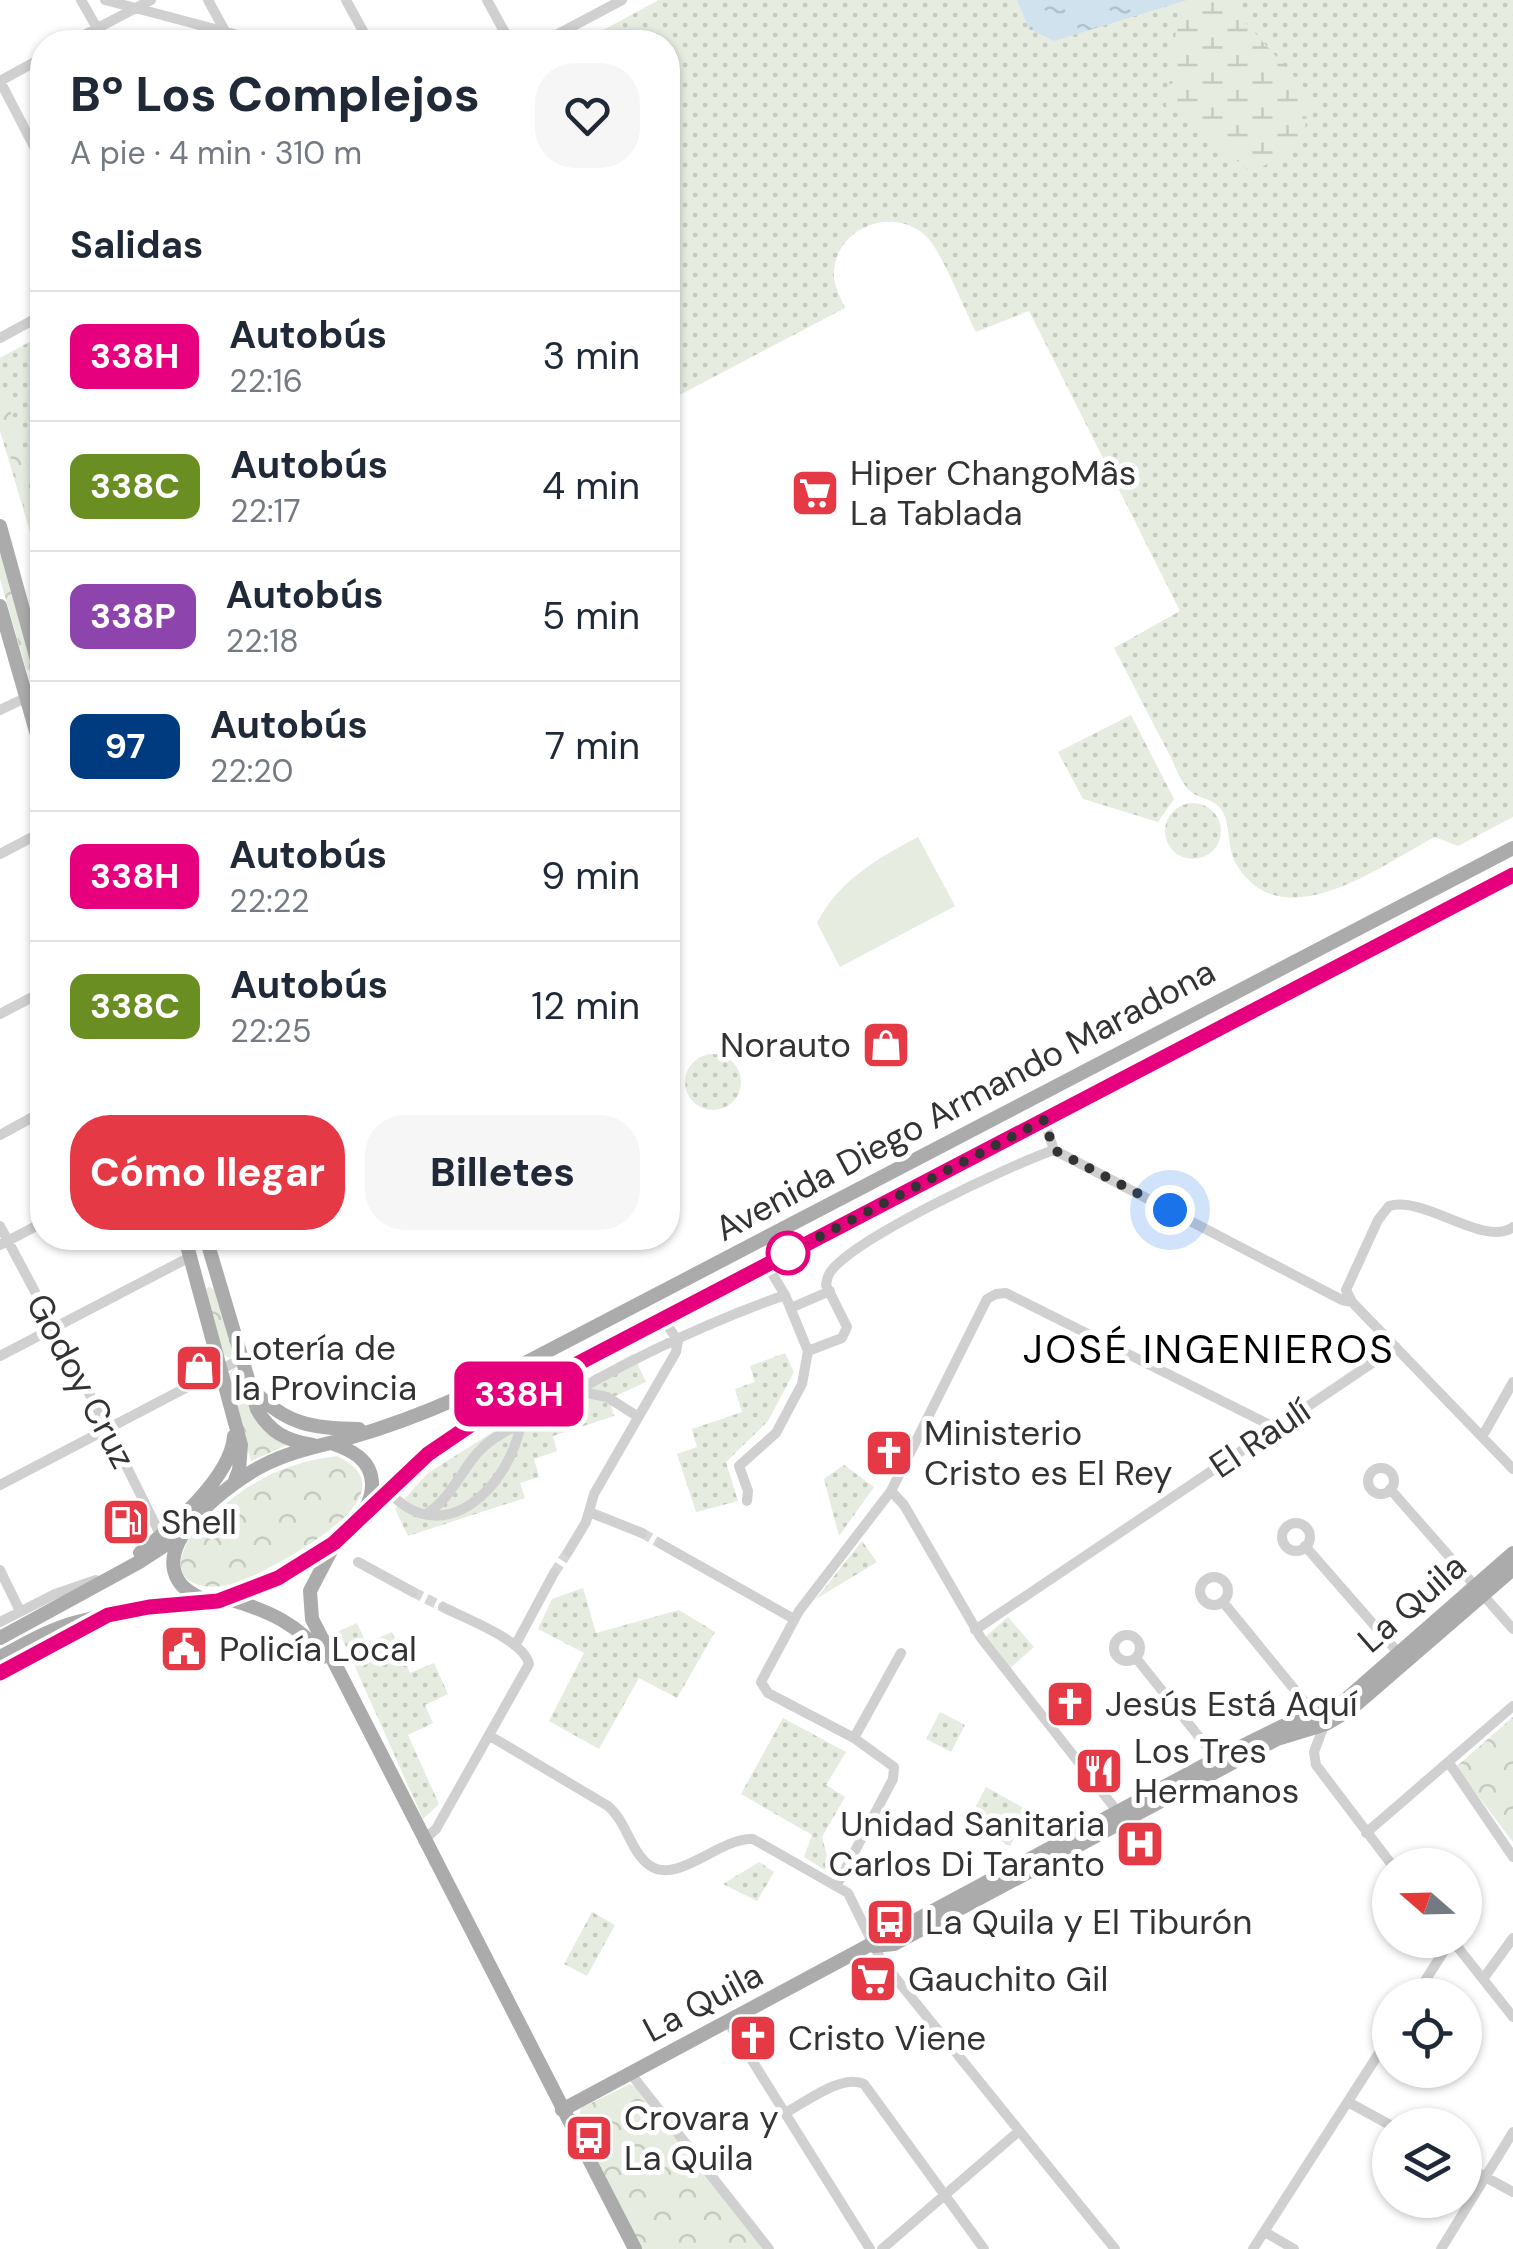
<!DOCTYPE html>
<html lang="es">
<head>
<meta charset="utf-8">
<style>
  body { margin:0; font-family:"DM Sans",sans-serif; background:#f6f6f7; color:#1f2937; height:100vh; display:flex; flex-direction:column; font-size:38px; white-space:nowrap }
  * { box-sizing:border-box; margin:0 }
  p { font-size:32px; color:#747a83 }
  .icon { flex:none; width:55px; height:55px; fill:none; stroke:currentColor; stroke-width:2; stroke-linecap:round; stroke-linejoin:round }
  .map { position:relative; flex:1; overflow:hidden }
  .side { position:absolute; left:30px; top:30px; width:650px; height:1220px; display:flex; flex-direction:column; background:#fff; border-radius:40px; box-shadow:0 2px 8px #0004 }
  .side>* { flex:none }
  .badge { padding:0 20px; border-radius:15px; font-size:35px; line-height:65px }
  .needle { width:65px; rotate:290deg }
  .controls { position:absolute; left:1372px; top:1848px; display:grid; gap:20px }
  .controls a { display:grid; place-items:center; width:110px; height:110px; border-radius:50%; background:#fff; box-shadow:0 2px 8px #0004; font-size:50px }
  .you { position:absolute; width:50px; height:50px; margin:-25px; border:8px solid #fff; border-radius:50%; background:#1a73e8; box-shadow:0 0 0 15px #1a73e833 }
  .map>.badge { position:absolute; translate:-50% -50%; box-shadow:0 0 0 5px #fff }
  h2 { padding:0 40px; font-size:38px; line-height:90px }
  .round { display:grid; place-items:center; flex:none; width:105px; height:105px; border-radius:40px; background:#f6f6f7 }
  .summary { display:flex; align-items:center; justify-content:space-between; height:170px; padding:0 40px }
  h1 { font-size:48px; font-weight:800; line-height:75px }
  .button { display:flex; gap:20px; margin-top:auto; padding:20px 40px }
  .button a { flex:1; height:115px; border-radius:40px; background:#e63946; color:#fff; font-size:40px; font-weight:800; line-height:115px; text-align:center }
  .button a+a { background:#f6f6f7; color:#1f2937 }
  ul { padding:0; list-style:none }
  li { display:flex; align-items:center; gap:30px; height:130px; padding:0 40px; border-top:2px solid #e0e1e3 }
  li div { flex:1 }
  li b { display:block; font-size:38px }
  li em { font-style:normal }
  li .badge { min-width:110px; font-weight:700; text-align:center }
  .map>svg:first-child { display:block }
  .grass { fill:url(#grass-dots) }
  .wetland { fill:url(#wetland-marsh) }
  .park { fill:url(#park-crowns) }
  .garden { fill:#e6ecdf }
  .water { fill:url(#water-ripples) }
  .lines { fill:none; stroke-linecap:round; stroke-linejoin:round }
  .minor-tunnel { stroke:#d6d6d6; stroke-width:10; stroke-dasharray:10 5; stroke-linecap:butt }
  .minor { stroke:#d0d0d0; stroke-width:10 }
  .major { stroke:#ababab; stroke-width:14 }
  .line-casing { stroke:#fff; stroke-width:22 }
  .line { stroke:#e6007e; stroke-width:15 }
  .walk { stroke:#333; stroke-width:10; stroke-dasharray:0 18 }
  .stop-dot { fill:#fff; stroke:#e6007e; stroke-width:5 }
  .labels { text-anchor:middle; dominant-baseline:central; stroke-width:10; stroke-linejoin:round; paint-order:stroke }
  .poi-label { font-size:35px; fill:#333; stroke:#fff; text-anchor:start }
  .street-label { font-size:35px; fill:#333; stroke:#fff }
  .quarter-label { font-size:40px; letter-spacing:2.5px; fill:#000; stroke:#fff }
</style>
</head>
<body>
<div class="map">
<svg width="1513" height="2249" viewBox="0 0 1513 2249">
  <defs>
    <pattern id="grass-dots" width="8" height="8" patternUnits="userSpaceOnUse" patternTransform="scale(2.5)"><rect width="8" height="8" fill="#e6ecdf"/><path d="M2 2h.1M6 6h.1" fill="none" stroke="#c6cbc0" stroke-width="1.8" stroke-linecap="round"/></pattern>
    <pattern id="wetland-marsh" width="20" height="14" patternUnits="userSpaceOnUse" patternTransform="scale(2.5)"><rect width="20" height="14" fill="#e6ecdf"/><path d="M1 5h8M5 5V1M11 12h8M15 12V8" fill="none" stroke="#c6cbc0"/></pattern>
    <pattern id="park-crowns" width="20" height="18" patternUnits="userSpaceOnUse" patternTransform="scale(2.5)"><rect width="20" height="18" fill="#e6ecdf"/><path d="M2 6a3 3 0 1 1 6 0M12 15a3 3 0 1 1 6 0" fill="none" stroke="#c6cbc0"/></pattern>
    <pattern id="water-ripples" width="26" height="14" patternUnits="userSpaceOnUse" patternTransform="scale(2.5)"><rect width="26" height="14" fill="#cfe2ee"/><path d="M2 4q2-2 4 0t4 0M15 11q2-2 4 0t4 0" fill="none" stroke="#b2c2cd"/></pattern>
  </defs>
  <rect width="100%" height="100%" fill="#fff"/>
  <path class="grass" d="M659 0H1513V817L1458 846 1435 837C1381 865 1285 939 1238 867 1225 847 1232 824 1221 809 1213 798 1198 799 1189 790 1179 780 1174 762 1167 750 1149 716 1132 682 1114 648L1180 611 1029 311 976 332C964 309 942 252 926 236 895 206 837 226 834 271 833 285 840 296 845 308L668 401V42H581Z
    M42 335V572L0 431V358Z
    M1131 715 1174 799 1158 822 1083 799 1058 752Z
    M1165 831a28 28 0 1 1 56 0a28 28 0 1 1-56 0Z
    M685 1082a28 28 0 1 1 56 0a28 28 0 1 1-56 0Z
    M785 1353 794 1372 768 1421 726 1462 738 1501 696 1512 677 1454 697 1447 692 1429 742 1412 735 1389 755 1382 750 1366Z
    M633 1354 646 1382 609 1399 614 1416 553 1436 557 1451 534 1459 539 1477 520 1483 525 1498 408 1536 395 1509 428 1473 513 1419Z
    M844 1465 874 1487 839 1536 824 1479Z
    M862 1541 877 1562 816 1599Z
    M583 1588 596 1633 679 1610 715 1632 677 1698 639 1678 599 1749 549 1721 584 1653 538 1629 552 1599Z
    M1008 1617 1034 1647 1008 1670 983 1639Z
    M357 1623 366 1643 392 1632 410 1673 434 1663 448 1694 425 1705 433 1723 408 1735 439 1804 423 1819 339 1631Z
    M940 1712 965 1725 951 1752 926 1739Z
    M783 1718 846 1752 826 1785 845 1797 822 1837 829 1863 825 1870 804 1857 812 1835 741 1794Z
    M986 1787 1029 1811 1010 1846 967 1823Z
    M759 1862 774 1872 757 1901 723 1884Z
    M592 1912 615 1925 587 1976 564 1964Z"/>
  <path class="wetland" d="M1187 0H1225L1310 94 1302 148 1250 172 1197 125 1166 106 1180 3Z"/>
  <path class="park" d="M0 378 42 512V568L0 421Z
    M0 536 37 670 33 673 26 669 0 579Z
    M209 1287 216 1290 234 1351 230 1358 223 1355 206 1289Z
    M233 1369 239 1371 263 1429 287 1445 251 1461 228 1375Z
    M337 1456C418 1494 283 1560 250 1578 224 1592 165 1594 185 1547 190 1534 204 1522 215 1513 251 1480 288 1462 337 1456Z
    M1513 1717V1842L1456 1767Z
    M630 2084 636 2087 763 2249H642L578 2121 581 2108Z"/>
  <path class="garden" d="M918 837 955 906 840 967 817 923C838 881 878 858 918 837Z"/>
  <path class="water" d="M1017 0H1187L1054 41 1029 29Z"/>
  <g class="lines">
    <path class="minor-tunnel" d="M642 1533 661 1544
      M554 1573 568 1552
      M413 1592 443 1607"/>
    <path class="minor" d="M81 0 105 42
      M105 0 264 42
      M208 0 231 42
      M346 0 369 42
      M487 0 510 42
      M71 42 151 0
      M543 42 622 0
      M0 81 42 162
      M0 81 42 58
      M0 338 42 315
      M0 710 42 690
      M0 854 42 832
      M0 1014 42 992
      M1044 1120 1054 1150
      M0 1135 42 1112
      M0 1226 108 1429 161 1536
      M1513 1227C1484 1248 1425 1195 1389 1206L1378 1220 1346 1290 1352 1302 1513 1469
      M0 1245 42 1223
      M767 1265 785 1295
      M793 1307 830 1291
      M0 1356 190 1257
      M578 1391 607 1397 637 1416
      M1482 1437 1513 1382
      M1368 1481a13 13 0 1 1 26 0a13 13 0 1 1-26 0Z
      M0 1485 241 1359
      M1390 1489 1513 1629
      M388 1491C444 1553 510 1486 521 1423
      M891 1491 904 1505 981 1638 1117 1811
      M747 1501 748 1491 739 1466 776 1433 802 1384 808 1351
      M589 1512 642 1533
      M426 1514C455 1497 464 1459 492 1440 508 1429 527 1420 545 1410 621 1363 701 1325 785 1295L808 1351 842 1338 847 1327 826 1285C827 1279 827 1276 831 1271 857 1237 1010 1165 1054 1150L1342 1300 1352 1302
      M1282 1537a14 14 0 1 1 28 0a14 14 0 1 1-28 0Z
      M661 1544 794 1619
      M1305 1546 1402 1657
      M568 1552 586 1522 594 1494 676 1352 678 1341 663 1319
      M358 1562 413 1592
      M0 1570 20 1611
      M1200 1591a14 14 0 1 1 28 0a14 14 0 1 1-28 0Z
      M1223 1602 1317 1717 1323 1728 1314 1752 1316 1765 1392 1865
      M0 1622 55 1594 96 1580
      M975 1630 1396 1347
      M1114 1648a13 13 0 1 1 26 0a13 13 0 1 1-26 0Z
      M516 1644 554 1573
      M1136 1658 1220 1763
      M0 1673 96 1622
      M490 1736 608 1806C627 1822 630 1851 649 1865 677 1886 720 1837 753 1839L848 1893 881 1960 1115 2249
      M854 1738 901 1653
      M1449 1763 1513 1857
      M1366 1833 1513 1706
      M423 1841 436 1829 529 1664C524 1640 466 1619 443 1607
      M837 1885 893 1779 894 1767 854 1738 768 1693 761 1682 799 1611 891 1491 987 1299 996 1294 1006 1293 1276 1428
      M1452 1940 1513 2017
      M1483 1979 1513 1938
      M1416 1995 1451 1940
      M728 2022 870 2249
      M631 2074 769 2249
      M1348 2102 1390 2125
      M785 2113C805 2103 842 2073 864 2084L984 2249
      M1465 2166 1513 2192
      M1265 2232 1294 2249
      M882 2249 1019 2131
      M1253 2249 1390 2036
      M1441 2249 1513 2132"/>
    <path class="major" d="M0 526 42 678
      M0 606 42 752
      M185 1238 241 1445 239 1470 234 1483
      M206 1238 257 1409C269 1432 287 1441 313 1445
      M253 1390C285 1424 313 1429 359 1429
      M368 1508 440 1445 505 1401 1513 875
      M335 1543 310 1591 312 1619 635 2249
      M140 1553C171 1528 231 1478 234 1436
      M229 1599C266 1610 300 1624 323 1657
      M208 1602C197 1596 184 1591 178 1580 154 1539 231 1482 262 1466 290 1451 320 1446 349 1438 387 1427 422 1414 458 1398L1513 848
      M0 1638 141 1561 181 1535
      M0 1657C25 1644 50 1629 77 1622 102 1616 128 1610 153 1607 178 1604 205 1606 229 1598 272 1585 375 1535 372 1483 371 1459 351 1450 331 1443
      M874 1946 894 1944 1277 1739 1326 1724 1350 1710 1513 1569
      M562 2110 1216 1759 1285 1725 1336 1708 1513 1553"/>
  </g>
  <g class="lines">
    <g class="line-casing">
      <path id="line" d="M0 1673 108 1615 149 1607 218 1601 278 1578 334 1543 428 1454 506 1401 1513 875"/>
    </g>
    <use href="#line" class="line"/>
    <path class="walk" d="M788 1253 1044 1120 1054 1150 1170 1210"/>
  </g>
  <defs>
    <g id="supermarket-square" transform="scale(2.5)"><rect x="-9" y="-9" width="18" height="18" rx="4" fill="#e63946" stroke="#fff"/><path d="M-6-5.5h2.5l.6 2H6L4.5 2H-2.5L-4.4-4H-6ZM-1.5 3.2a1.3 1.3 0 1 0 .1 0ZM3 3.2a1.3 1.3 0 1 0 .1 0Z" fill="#fff"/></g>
    <g id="shop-square" transform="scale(2.5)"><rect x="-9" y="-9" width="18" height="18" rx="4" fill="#e63946" stroke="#fff"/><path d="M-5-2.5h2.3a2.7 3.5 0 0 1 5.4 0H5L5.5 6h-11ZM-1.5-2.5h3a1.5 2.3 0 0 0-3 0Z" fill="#fff"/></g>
    <g id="church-square" transform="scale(2.5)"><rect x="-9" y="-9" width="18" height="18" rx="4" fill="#e63946" stroke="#fff"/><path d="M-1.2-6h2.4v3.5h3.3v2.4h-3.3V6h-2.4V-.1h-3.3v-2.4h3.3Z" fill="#fff"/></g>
    <g id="fuel-square" transform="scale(2.5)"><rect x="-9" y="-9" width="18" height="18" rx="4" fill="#e63946" stroke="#fff"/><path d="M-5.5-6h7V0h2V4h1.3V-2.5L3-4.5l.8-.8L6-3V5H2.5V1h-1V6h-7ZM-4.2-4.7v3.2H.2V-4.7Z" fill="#fff"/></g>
    <g id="civic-square" transform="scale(2.5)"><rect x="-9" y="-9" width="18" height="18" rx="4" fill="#e63946" stroke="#fff"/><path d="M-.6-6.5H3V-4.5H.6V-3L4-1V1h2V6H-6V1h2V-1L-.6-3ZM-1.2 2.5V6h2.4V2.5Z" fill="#fff"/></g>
    <g id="restaurant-square" transform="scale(2.5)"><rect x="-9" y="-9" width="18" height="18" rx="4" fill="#e63946" stroke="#fff"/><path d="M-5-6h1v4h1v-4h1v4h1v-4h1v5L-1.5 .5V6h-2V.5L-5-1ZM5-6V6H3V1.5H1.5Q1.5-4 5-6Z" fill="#fff"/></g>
    <g id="hospital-square" transform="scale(2.5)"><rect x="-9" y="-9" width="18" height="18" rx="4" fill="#e63946" stroke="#fff"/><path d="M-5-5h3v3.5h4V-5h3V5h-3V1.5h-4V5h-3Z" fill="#fff"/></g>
    <g id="bus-square" transform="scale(2.5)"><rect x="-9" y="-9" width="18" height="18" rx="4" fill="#e63946" stroke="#fff"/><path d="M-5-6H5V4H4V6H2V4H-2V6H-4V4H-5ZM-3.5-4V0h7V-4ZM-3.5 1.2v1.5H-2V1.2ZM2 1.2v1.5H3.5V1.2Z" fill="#fff"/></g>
  </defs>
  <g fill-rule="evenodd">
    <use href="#supermarket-square" x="815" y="493"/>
    <use href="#shop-square" x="886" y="1045"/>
    <use href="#shop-square" x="199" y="1368"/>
    <use href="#church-square" x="889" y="1453"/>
    <use href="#fuel-square" x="126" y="1522"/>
    <use href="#civic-square" x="184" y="1649"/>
    <use href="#church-square" x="1070" y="1704"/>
    <use href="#restaurant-square" x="1099" y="1771"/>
    <use href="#hospital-square" x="1140" y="1844"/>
    <use href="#bus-square" x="890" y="1922"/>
    <use href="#supermarket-square" x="873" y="1979"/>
    <use href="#church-square" x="753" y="2038"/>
    <use href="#bus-square" x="589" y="2138"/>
  </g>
  <circle class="stop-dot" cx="788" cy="1253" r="20"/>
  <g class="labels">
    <g class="poi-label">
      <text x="850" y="473">Hiper ChangoMâs<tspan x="850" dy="40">La Tablada</tspan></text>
      <text x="851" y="1045" text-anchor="end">Norauto</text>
      <text x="234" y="1348">Lotería de<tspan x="234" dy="40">la Provincia</tspan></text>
      <text x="924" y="1433">Ministerio<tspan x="924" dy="40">Cristo es El Rey</tspan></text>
      <text x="161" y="1522">Shell</text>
      <text x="219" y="1649">Policía Local</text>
      <text x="1105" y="1704">Jesús Está Aquí</text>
      <text x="1134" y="1751">Los Tres<tspan x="1134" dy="40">Hermanos</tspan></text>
      <text x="1105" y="1824" text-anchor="end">Unidad Sanitaria<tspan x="1105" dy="40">Carlos Di Taranto</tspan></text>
      <text x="925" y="1922">La Quila y El Tiburón</text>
      <text x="908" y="1979">Gauchito Gil</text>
      <text x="788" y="2038">Cristo Viene</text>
      <text x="624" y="2118">Crovara y<tspan x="624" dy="40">La Quila</tspan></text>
    </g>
    <g class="street-label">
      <text transform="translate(965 1100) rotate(-28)">Avenida Diego Armando Maradona</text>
      <text transform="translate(81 1381) rotate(62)">Godoy Cruz</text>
      <text transform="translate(1260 1438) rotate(-34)">El Raulí</text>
      <text transform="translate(1412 1603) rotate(-41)">La Quila</text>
      <text transform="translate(703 2002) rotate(-28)">La Quila</text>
    </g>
    <g class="quarter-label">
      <text x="1209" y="1349">JOSÉ INGENIEROS</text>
    </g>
  </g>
</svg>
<div class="controls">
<a><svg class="needle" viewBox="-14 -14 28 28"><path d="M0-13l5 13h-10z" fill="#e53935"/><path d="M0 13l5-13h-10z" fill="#747a83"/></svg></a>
<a><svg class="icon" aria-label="locate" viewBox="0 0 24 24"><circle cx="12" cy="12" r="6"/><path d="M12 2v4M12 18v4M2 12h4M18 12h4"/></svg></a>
<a><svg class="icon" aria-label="layers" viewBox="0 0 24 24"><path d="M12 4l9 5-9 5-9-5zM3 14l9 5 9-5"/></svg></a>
</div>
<div class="you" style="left:1170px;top:1210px"></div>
<b class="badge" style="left:519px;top:1394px;background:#e6007e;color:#fff">338H</b>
<section class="side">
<div class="summary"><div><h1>Bº Los Complejos</h1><p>A pie · 4 min · 310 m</p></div><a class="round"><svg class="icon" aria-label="heart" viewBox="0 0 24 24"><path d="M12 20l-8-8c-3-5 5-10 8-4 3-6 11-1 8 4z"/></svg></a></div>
<h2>Salidas</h2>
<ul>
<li><span class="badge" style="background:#e6007e;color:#fff">338H</span><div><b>Autobús</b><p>22:16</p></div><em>3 min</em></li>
<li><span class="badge" style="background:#6b8e23;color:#fff">338C</span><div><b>Autobús</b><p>22:17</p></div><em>4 min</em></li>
<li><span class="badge" style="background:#8e44ad;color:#fff">338P</span><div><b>Autobús</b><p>22:18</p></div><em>5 min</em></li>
<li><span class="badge" style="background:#003b80;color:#fff">97</span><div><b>Autobús</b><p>22:20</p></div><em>7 min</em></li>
<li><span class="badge" style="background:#e6007e;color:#fff">338H</span><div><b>Autobús</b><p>22:22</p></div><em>9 min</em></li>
<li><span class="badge" style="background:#6b8e23;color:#fff">338C</span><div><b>Autobús</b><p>22:25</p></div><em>12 min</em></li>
</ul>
<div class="button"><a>Cómo llegar</a><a>Billetes</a></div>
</section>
</div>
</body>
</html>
